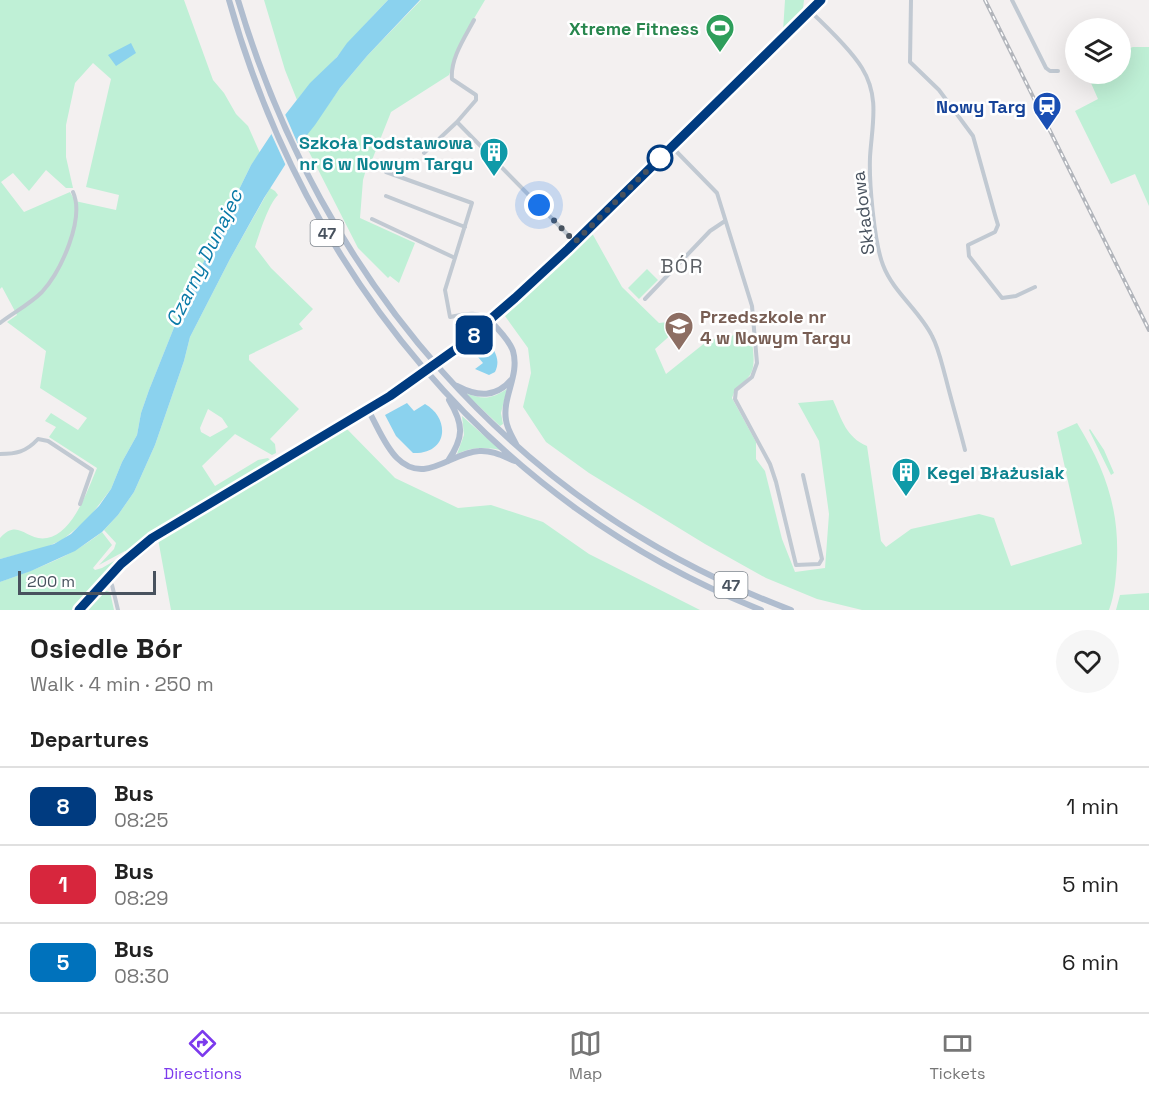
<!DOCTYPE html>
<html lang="en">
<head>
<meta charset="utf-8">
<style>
  body { margin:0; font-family:"Space Grotesk",sans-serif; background:#f6f6f6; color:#222; height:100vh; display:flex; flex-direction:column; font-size:22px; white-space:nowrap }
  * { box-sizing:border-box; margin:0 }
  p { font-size:20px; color:#767676 }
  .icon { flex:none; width:33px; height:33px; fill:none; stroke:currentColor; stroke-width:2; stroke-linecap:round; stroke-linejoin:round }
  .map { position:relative; height:610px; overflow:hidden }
  .side { display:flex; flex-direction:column; background:#fff; flex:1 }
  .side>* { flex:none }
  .badge { padding:0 12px; border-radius:9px; font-size:21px; line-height:39px }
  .tools { position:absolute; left:1065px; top:18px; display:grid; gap:12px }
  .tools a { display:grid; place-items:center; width:66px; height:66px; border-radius:50%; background:#fff; box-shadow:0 6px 24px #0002; font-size:30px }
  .scale { position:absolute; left:18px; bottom:15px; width:138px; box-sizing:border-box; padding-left:6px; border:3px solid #48525e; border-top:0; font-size:16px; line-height:21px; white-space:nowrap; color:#48525e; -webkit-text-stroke:4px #fff; paint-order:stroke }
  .you { position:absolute; width:30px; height:30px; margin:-15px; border:4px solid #fff; border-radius:50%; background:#1a73e8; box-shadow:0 0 0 9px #1a73e833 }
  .map>.badge { position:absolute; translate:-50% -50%; box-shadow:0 0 0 3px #fff }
  h2 { padding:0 30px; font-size:22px; line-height:54px }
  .round { display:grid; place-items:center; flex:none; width:63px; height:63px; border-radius:32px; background:#f6f6f6 }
  .overview { display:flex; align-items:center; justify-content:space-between; height:102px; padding:0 30px }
  h1 { font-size:28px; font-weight:600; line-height:45px }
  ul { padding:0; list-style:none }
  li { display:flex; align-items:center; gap:18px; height:78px; padding:0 30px; border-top:2px solid #e0e0e0 }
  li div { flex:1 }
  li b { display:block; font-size:22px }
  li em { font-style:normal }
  li .badge { min-width:66px; font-weight:700; text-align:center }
  .tab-bar { display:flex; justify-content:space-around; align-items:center; height:84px; border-top:2px solid #e0e0e0; background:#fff; font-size:16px; color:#767676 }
  .tab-bar a { display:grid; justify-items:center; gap:3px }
  .tab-bar .current { color:#7c3aed }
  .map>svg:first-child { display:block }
  .green { fill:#bff0d6; fill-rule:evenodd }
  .water { fill:#8bd2ee }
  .pier { fill:#f3f0f0 }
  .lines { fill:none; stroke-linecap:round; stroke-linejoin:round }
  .minor { stroke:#c1c9d2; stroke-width:4 }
  .secondary { stroke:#c3ccd9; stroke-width:5 }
  .primary { stroke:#b0bdcf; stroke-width:6 }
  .rail-casing { stroke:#b2b5bb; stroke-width:4 }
  .rail { stroke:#fff; stroke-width:1.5; stroke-dasharray:4.5; stroke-linecap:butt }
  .line-casing { stroke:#fff; stroke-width:14 }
  .line { stroke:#003b80; stroke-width:9 }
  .walk { stroke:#48525e; stroke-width:6; stroke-dasharray:0 10.8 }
  .stop-dot { fill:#fff; stroke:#003b80; stroke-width:3 }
  .labels { text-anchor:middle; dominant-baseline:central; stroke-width:5; stroke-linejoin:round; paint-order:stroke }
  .shield { fill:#fff; stroke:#7f868e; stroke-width:1.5 }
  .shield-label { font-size:16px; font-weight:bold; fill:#48525e }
  .leisure-label { font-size:18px; font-weight:bold; fill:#27864d; stroke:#fff; text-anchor:end }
  .transit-label { font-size:18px; font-weight:bold; fill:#164399; stroke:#fff; text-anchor:end }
  .culture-label { font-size:18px; font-weight:bold; fill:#0d838f; stroke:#fff; text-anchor:end }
  .street-label { font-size:18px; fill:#48525e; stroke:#fff }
  .education-label { font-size:18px; font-weight:bold; fill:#785e54; stroke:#fff; text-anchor:start }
  .water-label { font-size:20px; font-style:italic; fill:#0a7aa7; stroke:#fff }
  .neighbourhood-label { font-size:20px; letter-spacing:1.5px; fill:#5c6065; stroke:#fff }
</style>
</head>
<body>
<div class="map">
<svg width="1149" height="610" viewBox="0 0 1149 610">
  <rect width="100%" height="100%" fill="#f3f0f0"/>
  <path class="green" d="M0 0H184L213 80 224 93 236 114 248 126 260 153 251 165 185 300 149 390 141 413 137 435 122 462 111 489 88 519 62 540 44 548 0 559V538C19 517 26 542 47 538 73 534 88 489 97 468L49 437 56 427 45 421 51 413 78 430 87 418 40 388 46 351 7 322 17 315 2 287 0 289ZM93 63 111 79 86 187 119 195 116 210 75 201 70 192 24 212 1 182 13 173 29 191 46 170 66 188H73L66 157V125L75 83Z
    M264 0H388C369 19 352 39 335 59 322 73 308 85 297 100L285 70Z
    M421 0H485L466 32 449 75 391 112 372 160 367 166 363 180 360 218 415 243 399 283 390 276 388 278 358 248 303 140 340 88 367 56Z
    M785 0H804L803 9 783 31Z
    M1133 47H1149V206L1135 174 1111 184 1075 111 1098 99 1087 74H1120L1121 51Z
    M270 188 275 191 278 195C268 205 260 232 255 247L271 268 313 309 299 324 303 329 249 355V360L299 409 270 439 275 444 276 453 272 455 235 434 202 466 215 486 258 460 268 458 271 461 162 527 127 553 125 551 99 565 114 549 116 543 104 530 118 515 134 492 155 445 184 361 190 337 230 259ZM208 409 222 418 228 427 210 437 201 432 200 428Z
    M592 233 622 287 659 323 668 322 674 332 655 349 666 374 711 338 724 341 735 334 752 341C753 351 756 366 750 375 743 385 736 385 732 398L756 442V459L765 471 782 539 795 572 825 568 829 514 819 441 798 403 833 400C842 420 846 437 867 446L881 541 886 547 911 529 979 514 994 518 1011 566 1082 544 1057 432 1077 423C1104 467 1119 506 1117 559 1116 576 1115 594 1109 610H862L817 599 766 578 705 544 589 473 546 442 523 407 531 373 528 348 505 316Z
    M647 269 658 280 639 299 628 288Z
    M507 389 501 413 503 424 500 426 465 393C484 400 491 399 507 389Z
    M462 416 500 450C484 447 472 447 457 454L464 435Z
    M345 427 395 478 458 508 491 505 543 522 589 554 700 610H171L158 539Z
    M1090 429 1104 450 1114 473 1111 475 1089 430Z
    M102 532 112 545 93 568 95 570 102 568 121 557 123 558 112 567 75 610H0V582C36 569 71 557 102 532Z
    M104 590 110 592 114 610H85Z
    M1149 593V610H1116L1120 595Z"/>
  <path class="water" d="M388 0H420L367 56 340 88 315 125 292 154 264 198 230 259 190 337 184 361 155 445 134 492 118 515 102 532 75 551 31 571 0 582V559L54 544 71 534 99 506 111 489 122 462 137 435 141 413 149 390 185 300 251 165 278 124 310 83 337 57 347 43Z
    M131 43 136 53 116 66 108 55Z
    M487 342C495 350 501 360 495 372L489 375 475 369 483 363 478 357 483 349 481 347Z
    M407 403 414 411 425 404C450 418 449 454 413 453L396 436 385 415Z"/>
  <path class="pier" d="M284 112 300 149 287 168 270 131Z"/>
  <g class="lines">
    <path class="minor" d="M911 0 910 62 939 90 973 136 995 215 998 225 995 232 968 245 969 256 1002 298 1016 296 1035 287
      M1012 0 1046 68 1050 71H1058
      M810 11C826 26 851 50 862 68 880 97 872 125 870 157 869 182 874 242 883 265 893 292 920 311 932 336 939 349 942 365 946 379 952 403 959 426 965 450
      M457 122 575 242
      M672 147 717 193 752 306 757 363 752 377 736 390 735 399 770 464 776 482 796 565 819 564 822 559 803 475
      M424 153 457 122 476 100V95L452 79C450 59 465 37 474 20
      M386 172 472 203 445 290 450 317C465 314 478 310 491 321
      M386 196 465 227
      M372 219 455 258
      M645 299 710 231 725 221
      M0 323C13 313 30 304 42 292 61 271 85 219 73 192
      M0 454C16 454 26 452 38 439L48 441 92 470 80 504
      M108 579 112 585 118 610"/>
    <path class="secondary" d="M79 610 121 564 152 538 368 410"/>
    <path class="primary" d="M229 0C305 273 494 504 761 610
      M238 0C321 280 515 507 791 610
      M491 321C498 330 509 339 513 351 520 375 502 397 506 420 507 429 513 438 517 446
      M457 386C478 397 496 398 512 379
      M448 461C464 437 464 425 449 400
      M515 461C503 456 492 450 479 451 451 452 425 486 397 458 384 445 377 425 368 410L443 360 499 314 575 242 821 0"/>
    <g class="rail-casing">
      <path id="rail" d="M985 0 1149 330"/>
    </g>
    <use href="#rail" class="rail"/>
  </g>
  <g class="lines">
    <g class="line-casing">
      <path id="line" d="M79 610 121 564 152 538 390 396 456 349 515 298 568 249 821 0"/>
    </g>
    <use href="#line" class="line"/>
    <path class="walk" d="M539 205 575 242 660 158"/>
  </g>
  <defs>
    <g id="stadium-pin" transform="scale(1.5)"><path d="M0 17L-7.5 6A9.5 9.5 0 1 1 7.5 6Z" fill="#2e9e5b" stroke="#fff"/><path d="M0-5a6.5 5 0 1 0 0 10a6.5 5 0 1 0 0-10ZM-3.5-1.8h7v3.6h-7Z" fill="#fff"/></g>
    <g id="station-pin" transform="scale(1.5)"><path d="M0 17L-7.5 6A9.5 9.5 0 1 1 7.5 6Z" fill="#1a4fb4" stroke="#fff"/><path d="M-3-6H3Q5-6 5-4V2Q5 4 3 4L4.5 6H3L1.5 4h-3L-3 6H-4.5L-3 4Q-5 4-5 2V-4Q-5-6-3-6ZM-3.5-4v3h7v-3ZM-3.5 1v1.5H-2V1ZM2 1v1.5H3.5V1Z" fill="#fff"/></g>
    <g id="building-pin" transform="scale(1.5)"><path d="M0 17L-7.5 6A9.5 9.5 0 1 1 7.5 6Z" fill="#0f9aa8" stroke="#fff"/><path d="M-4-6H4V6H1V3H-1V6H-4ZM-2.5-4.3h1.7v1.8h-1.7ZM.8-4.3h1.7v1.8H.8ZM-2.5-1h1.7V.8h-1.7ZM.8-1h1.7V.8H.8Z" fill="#fff"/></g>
    <g id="school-pin" transform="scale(1.5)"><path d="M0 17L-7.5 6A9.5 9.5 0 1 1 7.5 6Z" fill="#8d6e63" stroke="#fff"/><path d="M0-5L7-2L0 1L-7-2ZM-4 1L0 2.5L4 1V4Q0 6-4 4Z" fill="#fff"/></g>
  </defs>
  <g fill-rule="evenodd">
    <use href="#stadium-pin" x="720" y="28"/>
    <use href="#station-pin" x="1047" y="106"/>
    <use href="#building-pin" x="494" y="152"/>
    <use href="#school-pin" x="679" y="326"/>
    <use href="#building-pin" x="906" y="472"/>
  </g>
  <circle class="stop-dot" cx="660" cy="158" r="12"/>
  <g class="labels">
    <g class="shield">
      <rect x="310.5" y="220" width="33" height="26" rx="4.5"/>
      <rect x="714.5" y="572" width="33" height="26" rx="4.5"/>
    </g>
    <g class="shield-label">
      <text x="327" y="233">47</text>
      <text x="731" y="585">47</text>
    </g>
    <g class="leisure-label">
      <text x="699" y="28">Xtreme Fitness</text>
    </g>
    <g class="transit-label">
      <text x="1026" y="106">Nowy Targ</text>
    </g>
    <g class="culture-label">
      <text x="473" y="142">Szkoła Podstawowa<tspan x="473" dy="21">nr 6 w Nowym Targu</tspan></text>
      <text x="927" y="472" text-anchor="start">Kegel Błażusiak</text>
    </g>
    <g class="street-label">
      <text transform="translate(863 213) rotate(-97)">Składowa</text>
    </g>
    <g class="education-label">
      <text x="700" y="316">Przedszkole nr<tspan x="700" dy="21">4 w Nowym Targu</tspan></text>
    </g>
    <g class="water-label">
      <text transform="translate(204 258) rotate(-64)">Czarny Dunajec</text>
    </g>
    <g class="neighbourhood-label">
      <text x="682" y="266">BÓR</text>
    </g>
  </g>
</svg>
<div class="tools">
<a><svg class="icon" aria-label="layers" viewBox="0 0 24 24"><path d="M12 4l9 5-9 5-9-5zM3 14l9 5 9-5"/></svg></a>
</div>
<div class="scale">200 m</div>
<div class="you" style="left:539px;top:205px"></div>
<b class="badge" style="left:474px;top:335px;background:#003b80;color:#fff">8</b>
</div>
<section class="side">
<div class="overview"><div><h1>Osiedle Bór</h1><p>Walk · 4 min · 250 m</p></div><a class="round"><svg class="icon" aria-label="heart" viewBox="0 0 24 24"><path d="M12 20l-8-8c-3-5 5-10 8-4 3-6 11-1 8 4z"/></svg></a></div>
<h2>Departures</h2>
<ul>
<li><span class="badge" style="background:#003b80;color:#fff">8</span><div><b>Bus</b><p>08:25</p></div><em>1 min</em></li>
<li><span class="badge" style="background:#d7263d;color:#fff">1</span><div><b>Bus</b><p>08:29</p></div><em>5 min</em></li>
<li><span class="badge" style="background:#0072bc;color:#fff">5</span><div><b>Bus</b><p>08:30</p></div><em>6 min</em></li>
</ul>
</section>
<nav class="tab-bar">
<a class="current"><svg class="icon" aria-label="directions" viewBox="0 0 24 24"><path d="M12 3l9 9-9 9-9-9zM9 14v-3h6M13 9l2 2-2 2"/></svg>Directions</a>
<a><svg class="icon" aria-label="map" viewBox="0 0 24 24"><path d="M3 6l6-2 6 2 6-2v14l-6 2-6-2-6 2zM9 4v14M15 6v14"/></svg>Map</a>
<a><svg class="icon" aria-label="tickets" viewBox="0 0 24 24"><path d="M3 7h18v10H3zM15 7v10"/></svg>Tickets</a>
</nav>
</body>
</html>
